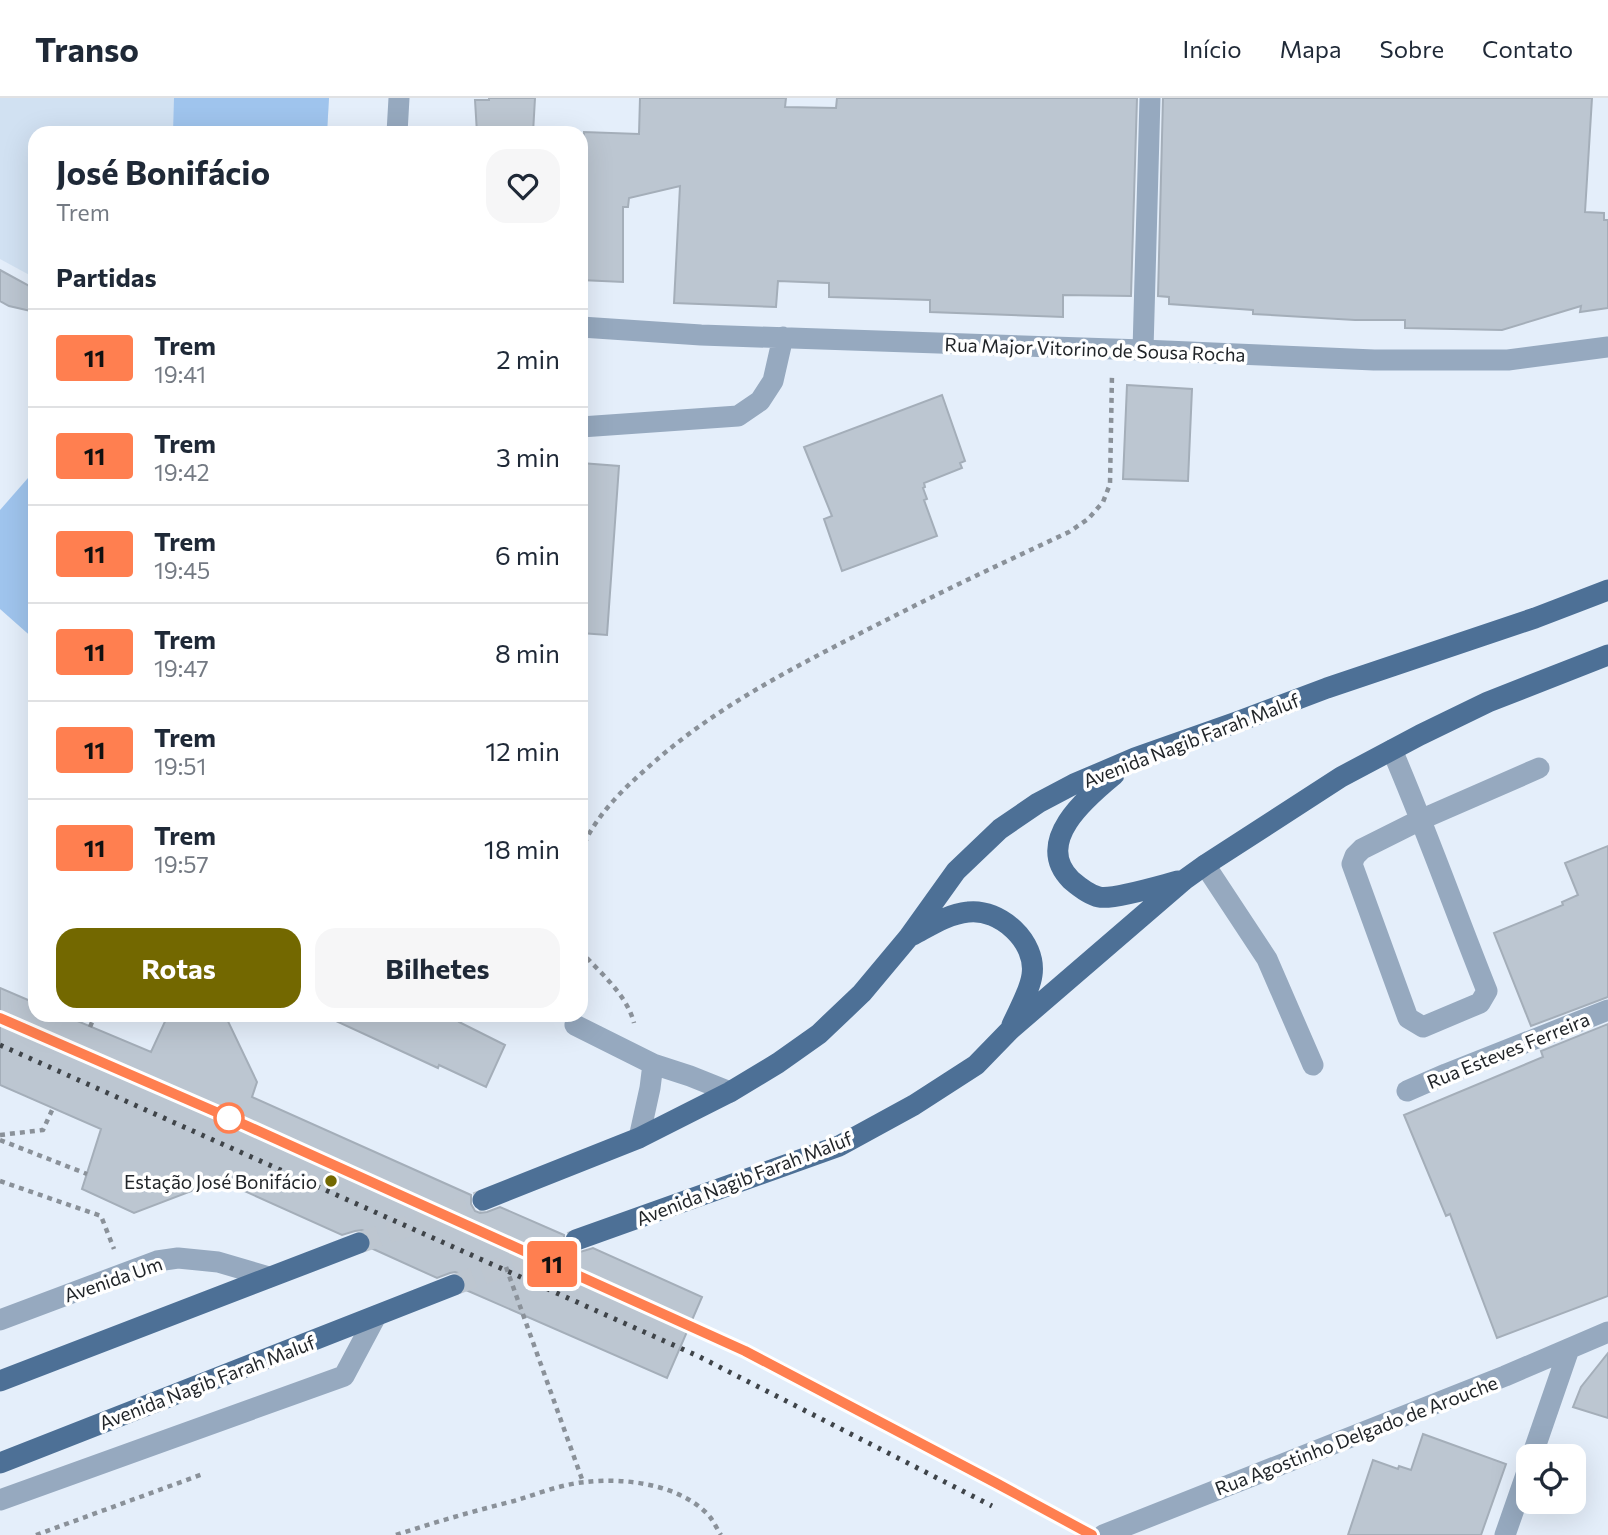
<!DOCTYPE html>
<html lang="pt">
<head>
<meta charset="utf-8">
<style>
  body { margin:0; font-family:Commissioner,sans-serif; background:#f6f6f7; color:#1f2937; height:100vh; display:flex; flex-direction:column; font-size:26px; white-space:nowrap }
  * { box-sizing:border-box; margin:0 }
  p { font-size:23px; color:#747a83 }
  .icon { flex:none; width:38px; height:38px; fill:none; stroke:currentColor; stroke-width:2; stroke-linecap:round; stroke-linejoin:round }
  .map { position:relative; flex:1; overflow:hidden }
  .details { position:absolute; left:28px; top:28px; width:560px; height:896px; display:flex; flex-direction:column; background:#fff; border-radius:21px; box-shadow:0 7px 28px #0002 }
  .details>* { flex:none }
  .badge { padding:0 14px; border-radius:5px; font-size:24px; line-height:46px }
  .tools { position:absolute; left:1516px; top:1346px; display:grid; gap:14px }
  .tools a { display:grid; place-items:center; width:70px; height:70px; border-radius:14px; background:#fff; box-shadow:0 7px 28px #0002; font-size:35px }
  .map>.badge { position:absolute; translate:-50% -50%; box-shadow:0 0 0 4px #fff }
  h2 { padding:0 28px; font-size:26px; line-height:63px }
  .round { display:grid; place-items:center; flex:none; width:74px; height:74px; border-radius:21px; background:#f6f6f7 }
  .summary { display:flex; align-items:center; justify-content:space-between; height:119px; padding:0 28px }
  h1 { font-size:33px; font-weight:700; line-height:52px }
  .primary-button { display:flex; gap:14px; margin-top:auto; padding:14px 28px }
  .primary-button a { flex:1; height:80px; border-radius:21px; background:#736800; color:#fff; font-size:28px; font-weight:700; line-height:80px; text-align:center }
  .primary-button a+a { background:#f6f6f7; color:#1f2937 }
  ul { padding:0; list-style:none }
  li { display:flex; align-items:center; gap:21px; height:98px; padding:0 28px; border-top:2px solid #e0e1e3 }
  li div { flex:1 }
  li b { display:block; font-size:26px }
  li em { font-style:normal }
  li .badge { min-width:77px; font-weight:700; text-align:center }
  header { display:flex; align-items:center; gap:42px; box-sizing:border-box; height:98px; padding:0 35px; background:#fff; border-bottom:2px solid #e0e1e3 }
  header strong { font-size:33px }
  nav { display:flex; gap:38px; margin-inline-start:auto; font-size:24px }
  .map>svg:first-child { display:block }
  .built { fill:#d1e1f2 }
  .green { fill:#9fc4ed }
  .building { fill:#bcc6d1; stroke:#a4aeb9; stroke-width:2 }
  .lines { fill:none; stroke-linecap:round; stroke-linejoin:round }
  .major-tunnel { stroke:#bdc6d0; stroke-width:21; stroke-dasharray:21 10; stroke-linecap:butt }
  .path { stroke:#8a9199; stroke-width:4.5; stroke-dasharray:5 5; stroke-linecap:butt }
  .minor { stroke:#96a9bf; stroke-width:21 }
  .major { stroke:#4d7096; stroke-width:21 }
  .rail { stroke:#3f4449; stroke-width:5; stroke-dasharray:3.5 7; stroke-linecap:butt }
  .line-casing { stroke:#fff; stroke-width:16 }
  .line { stroke:#ff7f50; stroke-width:10 }
  .stop-dot { fill:#fff; stroke:#ff7f50; stroke-width:3.5 }
  .poi-dot { fill:#736800; stroke:#fff; stroke-width:2.5 }
  .labels { text-anchor:middle; dominant-baseline:central; stroke-width:7; stroke-linejoin:round; paint-order:stroke }
  .street-label { font-size:19px; fill:#212529; stroke:#fff }
  .poi-label { font-size:19px; fill:#212529; stroke:#fff; text-anchor:end }
</style>
</head>
<body>
<header>
<strong>Transo</strong>
<nav><a>Início</a><a>Mapa</a><a>Sobre</a><a>Contato</a></nav>
</header>
<div class="map">
<svg width="1608" height="1437" viewBox="0 0 1608 1437">
  <rect width="100%" height="100%" fill="#e4eefa"/>
  <path class="built" d="M0 0H329L327 35H35V180L0 161Z"/>
  <path class="green" d="M174 0H329L327 35H173Z
    M35 372V542L0 511V412Z"/>
  <path class="building" d="M489 0H535L533 35H477L475 2H489Z
    M640 0H786L785 9 836 10 837 0H1137L1131 198 1063 197V219L930 214V202L829 199V185L778 183 776 209 674 205 680 88 629 100 628 109H623V184L581 182V101L584 34 639 36Z
    M1163 0H1592L1585 114 1604 115V122H1608V210L1580 214 1581 208 1502 232 1405 230V222H1355L1253 216V212L1169 206V199L1158 198Z
    M0 172 35 191V214L9 208 0 203Z
    M1127 287 1192 291 1188 383 1123 381Z
    M942 297 965 363 960 365 962 370 924 385 925 389 923 390 927 401 924 402 937 438 842 473 824 421 832 418 804 349Z
    M581 365 619 368 607 537 581 535Z
    M1608 748V899L1531 928 1494 835 1563 807 1562 804 1578 797 1565 765Z
    M0 890 35 905V917H63L151 954 168 917H225L257 984 252 999 471 1097V1106L475 1113 480 1115 487 1114 500 1109 564 1137V1147L567 1152 573 1155 580 1154 593 1150 702 1199 667 1280 466 1192V1183L462 1176 455 1174 450 1175 437 1180 371 1150V1141L367 1134 362 1132 355 1133 342 1137 220 1082 134 1115 82 1091 101 1031 0 987Z
    M323 917H462L459 924 505 947 486 989 439 967 438 970Z
    M1608 926V1198L1497 1240 1450 1116 1446 1118 1404 1017 1543 959 1541 953Z
    M1608 1255V1320L1573 1309 1581 1289Z
    M1423 1336 1506 1366 1481 1437H1348L1373 1362 1398 1371 1399 1368 1411 1372Z"/>
  <g class="lines">
    <path class="major-tunnel" d="M359 1145 483 1102
      M454 1187 576 1142"/>
    <path class="path" d="M581 755C584 747 587 738 592 731 608 705 630 685 653 665 714 611 787 573 859 536 928 500 998 467 1069 434L1088 421 1103 404 1110 386 1112 276
      M581 852 585 858C604 878 627 898 634 925
      M90 929 95 917
      M0 1037 43 1032 53 1010
      M0 1042 87 1076
      M0 1083 101 1118 114 1151
      M506 1169 583 1384
      M36 1437 203 1376
      M396 1437C435 1424 474 1413 514 1403 537 1396 562 1386 586 1384 625 1379 683 1387 710 1419 714 1424 717 1431 721 1437"/>
    <path class="minor" d="M397 35 399 0
      M581 229 701 237 1143 252 1374 262H1508L1608 249
      M1143 252 1150 0
      M581 329 738 318 760 303 773 283 783 239
      M1392 652C1426 731 1455 813 1487 893L1480 905 1423 929 1408 920 1352 766 1355 758 1362 751 1420 722 1539 670
      M1205 767 1267 861 1313 967
      M575 927 653 966 690 978 730 994
      M1407 993 1446 976 1608 912
      M639 1040 650 990 653 966
      M0 1222 157 1163 178 1160 218 1164 269 1179
      M1532 1358 1569 1251
      M0 1402 344 1278 376 1218
      M1103 1437 1505 1278 1608 1234
      M1505 1437 1528 1371"/>
    <path class="major" d="M1114 677C1086 700 1033 744 1071 782 1078 788 1089 797 1099 799 1113 802 1162 787 1178 783
      M913 837C930 828 948 816 968 814 1000 810 1037 844 1032 877 1030 893 1018 913 1012 927
      M483 1102 639 1040 730 994 778 965 819 936 862 895 908 840 956 773 1000 731 1038 705 1074 686 1135 660 1237 624 1327 590 1535 520 1608 492
      M576 1142 839 1048 914 1007 976 967 1011 931 1184 782 1205 767 1341 679 1420 637 1488 604 1608 557
      M0 1283 359 1145
      M0 1365 454 1187"/>
    <path class="rail" d="M0 920 223 1017 745 1253 996 1385
      M0 947 698 1258 992 1408"/>
  </g>
  <g class="lines">
    <g class="line-casing">
      <path id="line" d="M0 920 223 1017 745 1253 996 1385 1092 1437"/>
    </g>
    <use href="#line" class="line"/>
  </g>
  <circle class="stop-dot" cx="229" cy="1020" r="14"/>
  <circle class="poi-dot" cx="331" cy="1083" r="7"/>
  <g class="labels">
    <g class="street-label">
      <text transform="translate(1095 251) rotate(2)">Rua Major Vitorino de Sousa Rocha</text>
      <text transform="translate(1191 642) rotate(-21)">Avenida Nagib Farah Maluf</text>
      <text transform="translate(1508 952) rotate(-22)">Rua Esteves Ferreira</text>
      <text transform="translate(744 1080) rotate(-21)">Avenida Nagib Farah Maluf</text>
      <text transform="translate(113 1181) rotate(-19)">Avenida Um</text>
      <text transform="translate(207 1284) rotate(-21)">Avenida Nagib Farah Maluf</text>
      <text transform="translate(1356 1337) rotate(-21)">Rua Agostinho Delgado de Arouche</text>
    </g>
    <g class="poi-label">
      <text x="317" y="1083">Estação José Bonifácio</text>
    </g>
  </g>
</svg>
<div class="tools">
<a><svg class="icon" aria-label="locate" viewBox="0 0 24 24"><circle cx="12" cy="12" r="6"/><path d="M12 2v4M12 18v4M2 12h4M18 12h4"/></svg></a>
</div>
<b class="badge" style="left:552px;top:1166px;background:#ff7f50;color:#111">11</b>
<section class="details">
<div class="summary"><div><h1>José Bonifácio</h1><p>Trem</p></div><a class="round"><svg class="icon" aria-label="heart" viewBox="0 0 24 24"><path d="M12 20l-8-8c-3-5 5-10 8-4 3-6 11-1 8 4z"/></svg></a></div>
<h2>Partidas</h2>
<ul>
<li><span class="badge" style="background:#ff7f50;color:#111">11</span><div><b>Trem</b><p>19:41</p></div><em>2 min</em></li>
<li><span class="badge" style="background:#ff7f50;color:#111">11</span><div><b>Trem</b><p>19:42</p></div><em>3 min</em></li>
<li><span class="badge" style="background:#ff7f50;color:#111">11</span><div><b>Trem</b><p>19:45</p></div><em>6 min</em></li>
<li><span class="badge" style="background:#ff7f50;color:#111">11</span><div><b>Trem</b><p>19:47</p></div><em>8 min</em></li>
<li><span class="badge" style="background:#ff7f50;color:#111">11</span><div><b>Trem</b><p>19:51</p></div><em>12 min</em></li>
<li><span class="badge" style="background:#ff7f50;color:#111">11</span><div><b>Trem</b><p>19:57</p></div><em>18 min</em></li>
</ul>
<div class="primary-button"><a>Rotas</a><a>Bilhetes</a></div>
</section>
</div>
</body>
</html>
